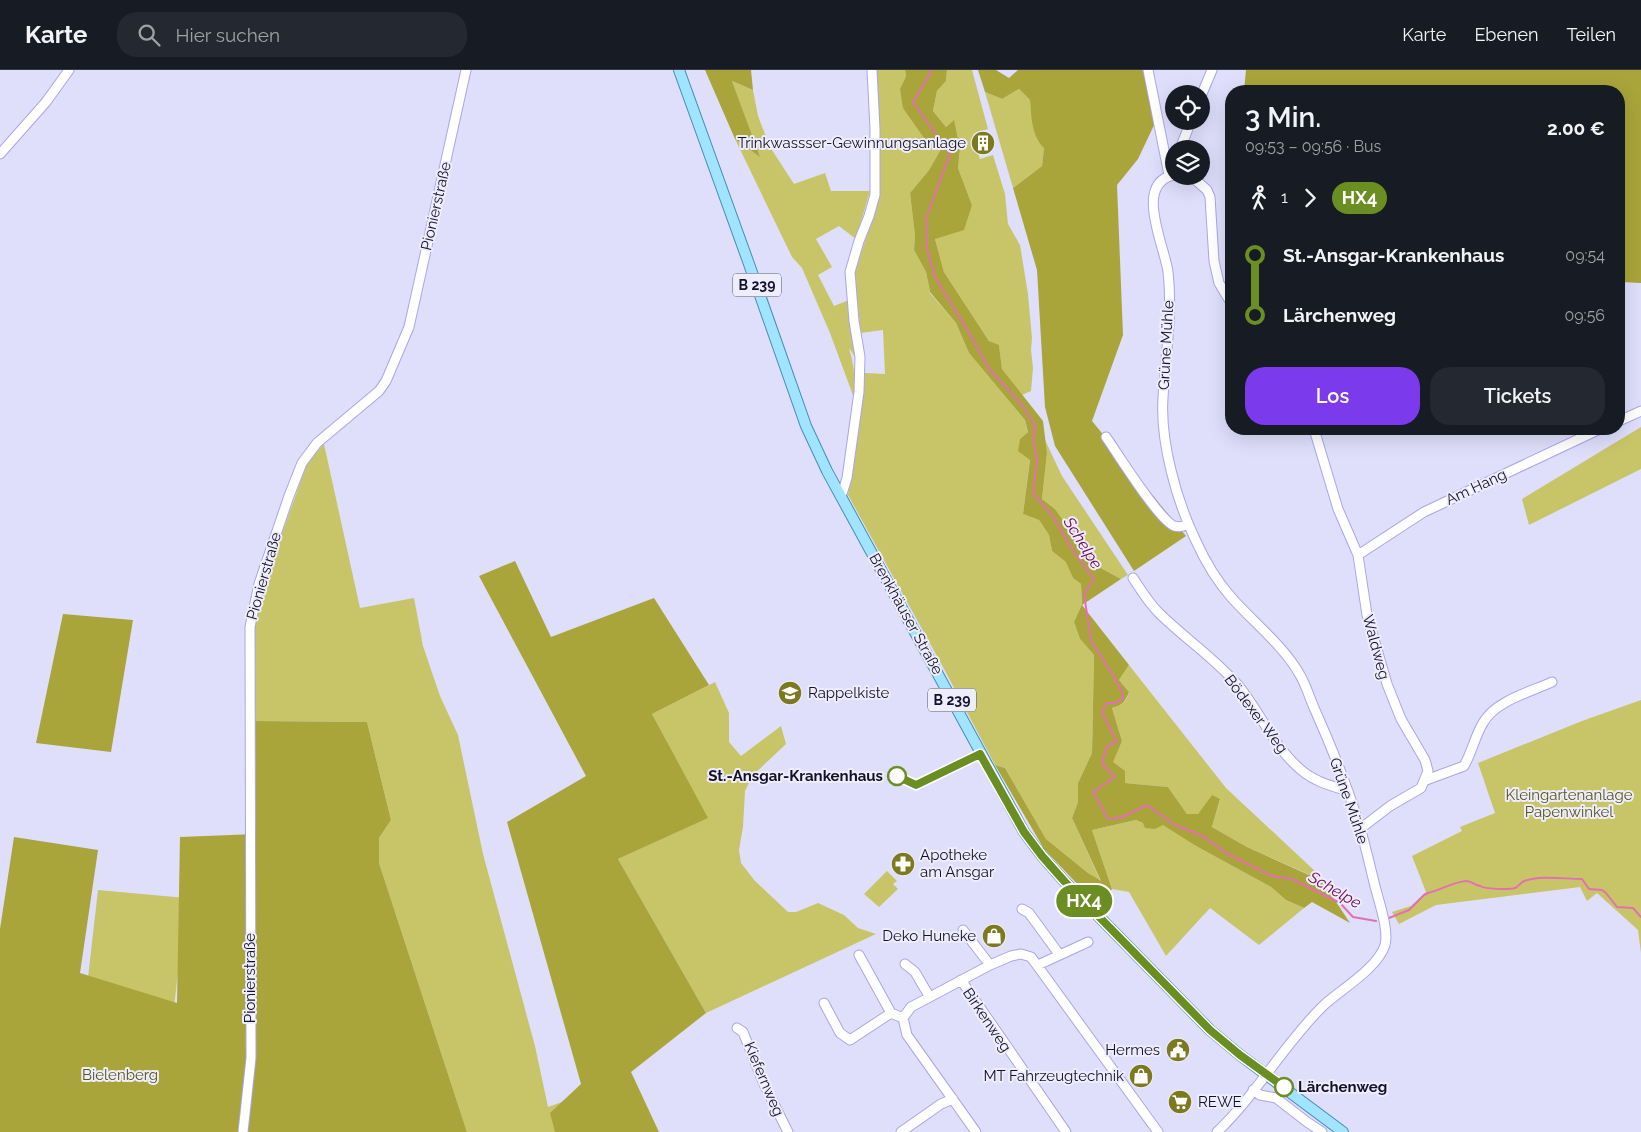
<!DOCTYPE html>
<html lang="de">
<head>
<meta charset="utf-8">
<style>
  body { margin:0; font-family:Raleway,sans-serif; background:#242831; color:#f1f3f6; height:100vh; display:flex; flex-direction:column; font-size:19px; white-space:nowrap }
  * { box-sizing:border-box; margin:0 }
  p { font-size:16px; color:#9ea1a6 }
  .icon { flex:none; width:28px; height:28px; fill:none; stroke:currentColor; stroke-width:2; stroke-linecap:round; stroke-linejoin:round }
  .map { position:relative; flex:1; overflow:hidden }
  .drawer { position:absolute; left:1225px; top:15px; width:400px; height:350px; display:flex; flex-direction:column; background:#171b24; border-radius:20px; box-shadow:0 5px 20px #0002 }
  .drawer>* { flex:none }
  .badge { padding:0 10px; border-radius:16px; font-size:18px; line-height:32px }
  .controls { position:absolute; left:1165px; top:15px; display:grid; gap:10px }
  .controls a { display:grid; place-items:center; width:45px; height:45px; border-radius:50%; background:#171b24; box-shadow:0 5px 20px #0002; font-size:25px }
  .map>.badge { position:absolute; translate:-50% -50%; box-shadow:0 0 0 2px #fff }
  .legs { display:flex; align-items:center; gap:8px; height:55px; padding:0 20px; font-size:16px }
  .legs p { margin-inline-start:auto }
  .headline { display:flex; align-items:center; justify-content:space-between; height:85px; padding:0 20px }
  h1 { font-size:28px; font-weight:600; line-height:38px }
  .button { display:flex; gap:10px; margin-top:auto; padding:10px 20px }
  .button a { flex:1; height:58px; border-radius:20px; background:#7c3aed; color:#fff; font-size:20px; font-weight:600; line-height:58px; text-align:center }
  .button a+a { background:#242831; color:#f1f3f6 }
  ul { padding:0 20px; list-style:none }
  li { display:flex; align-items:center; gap:18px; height:60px; font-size:19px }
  li i { display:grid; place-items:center; width:8px; height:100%; margin:0 6px; background:currentColor }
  li i::after { content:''; width:12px; height:12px; margin:-6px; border:4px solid; border-radius:50%; background:#171b24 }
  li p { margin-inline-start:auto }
  li:first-child i { background:linear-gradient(#0000 50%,currentColor 0) }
  li:last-child i { background:linear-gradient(currentColor 50%,#0000 0) }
  header { display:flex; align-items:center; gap:30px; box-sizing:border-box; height:70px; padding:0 25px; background:#171b24; border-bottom:1px solid #363941 }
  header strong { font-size:24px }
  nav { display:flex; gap:28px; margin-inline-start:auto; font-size:18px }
  .search { width:350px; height:45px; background:#242831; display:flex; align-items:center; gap:12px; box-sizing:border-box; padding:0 18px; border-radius:20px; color:#9ea1a6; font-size:19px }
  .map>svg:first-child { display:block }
  .green { fill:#c8c569 }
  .forest { fill:#a9a53a }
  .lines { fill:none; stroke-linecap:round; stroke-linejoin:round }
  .stream { stroke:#e370b0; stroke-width:2 }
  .minor-casing { stroke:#aaa5ea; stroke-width:11 }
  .major-casing { stroke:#468eb4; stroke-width:12 }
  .minor { stroke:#fff; stroke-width:9 }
  .major { stroke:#a0e4ff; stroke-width:10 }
  .line-1-casing { stroke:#fff; stroke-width:11 }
  .line-1 { stroke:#6b8e23; stroke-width:8 }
  .stop-1-dot { fill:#fff; stroke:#6b8e23; stroke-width:2.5 }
  .labels { text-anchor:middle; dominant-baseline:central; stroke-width:4; stroke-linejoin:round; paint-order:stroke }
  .shield { fill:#eeedfc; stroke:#555269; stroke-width:1 }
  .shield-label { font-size:14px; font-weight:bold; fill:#14102a }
  .poi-label { font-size:15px; fill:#14102a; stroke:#eeedfc; text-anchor:end }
  .street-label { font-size:15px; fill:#14102a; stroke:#eeedfc }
  .stop-label { font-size:15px; font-weight:bold; fill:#14102a; stroke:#eeedfc; text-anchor:end }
  .park-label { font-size:15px; fill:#57551e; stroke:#eeedfc }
  .water-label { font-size:16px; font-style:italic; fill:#71044d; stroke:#eeedfc }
</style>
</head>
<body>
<header>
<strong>Karte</strong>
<div class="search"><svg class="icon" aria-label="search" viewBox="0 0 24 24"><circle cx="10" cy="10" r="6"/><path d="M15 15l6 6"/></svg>Hier suchen</div>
<nav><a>Karte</a><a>Ebenen</a><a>Teilen</a></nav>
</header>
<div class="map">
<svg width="1641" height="1062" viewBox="0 0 1641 1062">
  <rect width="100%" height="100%" fill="#dfdefb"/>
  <path class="green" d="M874 0H905L906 6 900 19 924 68 941 79 929 100 910 123 915 166 914 180 926 202 930 223 956 253 969 283 1025 350 1028 362 1020 369 1030 389 1023 444 1039 450 1049 465 1052 481 1067 492 1073 508 1081 514 1082 534 1074 552 1080 569 1094 585 1092 683 1078 713V732L1072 748 1101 812 1088 803 1046 769 1005 698 995 695 943 597 848 425 865 303 885 304 883 260 861 263 854 203 871 154 877 125Z
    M947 0H972L988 59 973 64 980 89 993 85 1005 124 1008 154 1020 175 1028 224 1032 268 1031 280 1033 298 1031 321 1022 325 1002 299 999 276 989 271 944 202 935 169 972 135 958 98 960 79 953 51 946 57 933 41 937 21 946 11Z
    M732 11 753 20 758 46 770 77 794 114 825 103 831 121H870L856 169 839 156 816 169 832 197 818 205 834 236 849 230 856 288 849 278C854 295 856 310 854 328L830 263 802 198 792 187 735 69 759 86Z
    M1019 19 1030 30 1031 45 1044 78 1042 96 1013 118 985 22 1002 29Z
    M1641 357V399L1529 455 1522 429Z
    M1045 370 1062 406 1128 505 1121 509 1097 496 1055 439 1042 429 1047 383Z
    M324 374 360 538 414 528 423 576 440 626 458 665 483 784 535 976 548 1037 633 1007 658 1062H467L379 793V768L391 750 367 652 255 651 254 562 259 527 308 391Z
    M1129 595 1226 718 1317 803 1310 805 1247 777 1212 757 1220 730 1212 726 1198 744H1187L1168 717 1125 713 1112 692 1122 671 1112 638C1123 635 1126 632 1129 622L1119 610Z
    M715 612 729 643V672L741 686 781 656 786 674 753 705 745 721 743 757 739 780 741 793 755 811 788 842H796L818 833 844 845 858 858 876 864 706 943 618 789 707 748 652 644Z
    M1641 630V883L1638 860 1597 823 1587 831 1580 817 1436 835 1399 854 1392 842 1411 836 1426 822 1412 786 1462 761 1460 757 1495 743 1478 693 1582 651Z
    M1136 750 1143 753 1163 754 1196 776 1271 817 1286 830 1304 838 1259 875 1210 838 1166 886 1129 822 1112 819 1092 760Z
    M887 801 897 811 893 814 898 819 879 837 864 824Z
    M98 820 186 828 174 938 62 1062 87 916Z"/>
  <path class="forest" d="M705 0H751L753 20 732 11 760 87 735 69Z
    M905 0H947L946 11 937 21 933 41 946 57 954 50 960 79 958 98 972 135 964 160 935 169 944 202 989 271 999 275 1002 299 1043 351 1047 383 1042 429 1055 439 1097 496 1121 509 1082 535 1129 595 1119 610 1129 622C1125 632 1123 635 1112 638L1122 671 1113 692 1125 701V713L1168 717 1187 744H1198L1212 725 1220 729 1212 757 1247 777 1309 805 1317 803 1350 853 1312 832 1304 838 1286 830 1271 817 1196 776 1163 755 1155 759 1145 758 1143 753 1136 750 1092 760 1112 819 1100 838 1044 779 995 695 1005 698 1046 769 1088 803 1101 811 1072 748 1078 732V713L1092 683 1094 585 1080 569 1074 552 1082 534 1081 514 1073 508 1066 492 1052 481 1049 465 1039 450 1023 444 1030 390 1018 381 1020 369 1028 362 1025 350 969 283 956 253 930 222 926 202 914 180 915 166 910 123 929 100 941 79 924 68 903 38 900 19 906 6Z
    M978 0H996L1009 8 1018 0H1145L1155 53 1138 89 1117 115 1123 265 1092 351 1186 466 1134 501 1055 376 1045 337 1037 200 1013 118 1042 96 1044 78C1032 67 1031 46 1030 30L1019 19 1002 29 985 22Z
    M1246 0H1641V213L1622 212 1619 204V21H1244Z
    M515 491 551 567 654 528 709 615 652 644 708 748 618 789 706 943 631 1002 659 1062H555L550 1043 581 1014 507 752 586 706 479 506Z
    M63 544 133 550 111 682 36 673Z
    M255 651 367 652 391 750 379 768V793L467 1062H0V859L14 767 98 780 80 903 177 933 180 767 256 764Z"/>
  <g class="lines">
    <path class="stream" d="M932 0 913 32 950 84 926 148 927 179 935 207 971 266 990 300 1022 335 1035 356 1033 370 1037 389 1033 424 1052 445 1070 476 1094 509 1084 524 1091 571 1112 603 1123 624V629L1115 633H1106L1102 643 1117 672 1106 677 1102 694 1115 707 1093 722 1108 749 1122 747 1147 735 1175 755 1203 766 1226 783 1272 806 1292 809 1340 833 1353 847 1376 851
      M1389 848 1409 840 1424 825 1428 823C1441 820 1453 812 1466 811 1471 811 1475 815 1480 816 1485 819 1509 820 1515 818 1518 817 1520 813 1524 811 1541 805 1564 809 1582 809L1589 819 1602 820 1606 823 1617 837 1633 838 1641 847"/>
    <g class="minor-casing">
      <path id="minor" d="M1148 0 1169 105
        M1201 26 1212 0
        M1180 79 1191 51
        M0 84 46 32 69 0
        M1174 105C1133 113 1165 177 1168 202 1173 244 1165 287 1163 328 1160 372 1177 432 1196 471 1205 491 1217 511 1231 527 1253 552 1284 576 1300 605 1306 615 1310 629 1315 640 1332 678 1348 718 1360 758 1366 777 1370 797 1375 816 1379 832 1389 860 1385 875 1378 898 1340 920 1323 936 1284 974 1257 1024 1217 1062
        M1191 106 1207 120 1210 127 1214 191 1219 213 1231 233
        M1619 351 1641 341
        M1314 359 1338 439 1358 485 1367 545 1387 614 1401 649 1425 690 1428 701 1421 718 1390 736 1360 759
        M1106 367C1118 384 1158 449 1174 456 1179 458 1184 456 1188 454
        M841 427 847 408 859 322 860 287 854 251 850 202 859 171 869 146 875 125V59L872 0
        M1358 485 1424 442 1600 359
        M1133 508C1141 520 1148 532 1158 542 1183 567 1213 587 1237 614 1260 641 1272 675 1300 699 1313 711 1331 716 1348 721
        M1426 710 1464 696C1472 682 1475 666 1483 653 1495 631 1530 622 1552 612
        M1022 839 1029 843 1059 884
        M963 860 990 895
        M859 885 891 943
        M905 894 915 902 929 926
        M1038 895 1088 872
        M961 910 1066 1062
        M824 933 840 963 850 970 891 943 903 948 907 965 976 1062
        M903 948 911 937 990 895 1011 886 1021 884 1031 887 1158 1062
        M737 958 743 962 764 1014 788 1062
        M1253 1020 1260 1025 1276 1028 1307 1052 1322 1062
        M243 1062 251 988 250 557 259 514 289 426 302 393 317 373 379 321 386 311 409 257 466 0
        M901 1062 941 1034 953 1029"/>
    </g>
    <g class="major-casing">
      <path id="major" d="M679 0 749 194 806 356 827 401 1024 762 1042 786 1065 812 1210 960 1240 985 1343 1062"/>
    </g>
    <use href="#minor" class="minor"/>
    <use href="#major" class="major"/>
  </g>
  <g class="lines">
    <g class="line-1-casing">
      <path id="line-1" d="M897 706 916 715 980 684 1024 762 1042 786 1065 812 1210 960 1240 985 1284 1017"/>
    </g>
    <use href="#line-1" class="line-1"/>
  </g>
  <defs>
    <g id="building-disc" transform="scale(1.25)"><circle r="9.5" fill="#7c791f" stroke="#eeedfc"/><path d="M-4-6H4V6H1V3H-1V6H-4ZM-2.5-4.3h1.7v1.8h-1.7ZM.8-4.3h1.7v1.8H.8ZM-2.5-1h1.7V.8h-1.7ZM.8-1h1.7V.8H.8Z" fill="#fff"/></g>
    <g id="school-disc" transform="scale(1.25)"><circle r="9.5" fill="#7c791f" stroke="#eeedfc"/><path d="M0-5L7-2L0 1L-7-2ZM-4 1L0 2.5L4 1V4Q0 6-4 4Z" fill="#fff"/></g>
    <g id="pharmacy-disc" transform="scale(1.25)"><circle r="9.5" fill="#7c791f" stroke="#eeedfc"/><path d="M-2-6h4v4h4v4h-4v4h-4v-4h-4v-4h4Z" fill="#fff"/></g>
    <g id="shop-disc" transform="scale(1.25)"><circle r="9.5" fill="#7c791f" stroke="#eeedfc"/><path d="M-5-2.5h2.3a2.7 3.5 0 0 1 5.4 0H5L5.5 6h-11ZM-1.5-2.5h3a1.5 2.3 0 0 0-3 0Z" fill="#fff"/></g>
    <g id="civic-disc" transform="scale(1.25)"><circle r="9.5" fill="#7c791f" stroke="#eeedfc"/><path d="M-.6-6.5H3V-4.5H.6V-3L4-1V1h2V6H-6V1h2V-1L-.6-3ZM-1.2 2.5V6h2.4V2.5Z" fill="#fff"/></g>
    <g id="supermarket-disc" transform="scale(1.25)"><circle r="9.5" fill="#7c791f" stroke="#eeedfc"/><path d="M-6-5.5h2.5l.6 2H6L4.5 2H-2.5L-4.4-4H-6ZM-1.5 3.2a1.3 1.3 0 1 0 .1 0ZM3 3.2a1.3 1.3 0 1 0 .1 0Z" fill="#fff"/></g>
  </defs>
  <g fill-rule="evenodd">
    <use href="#building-disc" x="983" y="73"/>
    <use href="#school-disc" x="790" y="623"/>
    <use href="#pharmacy-disc" x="903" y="794"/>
    <use href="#shop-disc" x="994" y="866"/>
    <use href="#civic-disc" x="1178" y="980"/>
    <use href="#shop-disc" x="1141" y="1006"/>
    <use href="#supermarket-disc" x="1180" y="1032"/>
  </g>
  <g class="stop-1-dot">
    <circle cx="897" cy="706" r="9"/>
    <circle cx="1284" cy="1017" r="9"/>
  </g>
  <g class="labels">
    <g class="shield">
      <rect x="733" y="203.5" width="48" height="23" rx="4"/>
      <rect x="928" y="618.5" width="48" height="23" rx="4"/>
    </g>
    <g class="shield-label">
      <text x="757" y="215">B 239</text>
      <text x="952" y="630">B 239</text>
    </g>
    <g class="poi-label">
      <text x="966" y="73">Trinkwassser-Gewinnungsanlage</text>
      <text x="808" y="623" text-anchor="start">Rappelkiste</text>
      <text x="920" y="785" text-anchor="start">Apotheke<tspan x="920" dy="17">am Ansgar</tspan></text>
      <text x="976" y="866">Deko Huneke</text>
      <text x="1160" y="980">Hermes</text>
      <text x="1124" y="1006">MT Fahrzeugtechnik</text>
      <text x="1198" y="1032" text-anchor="start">REWE</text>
    </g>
    <g class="street-label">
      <text transform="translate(436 136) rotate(-77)">Pionierstraße</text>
      <text transform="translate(1166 275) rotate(-87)">Grüne Mühle</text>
      <text transform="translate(1476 417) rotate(-25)">Am Hang</text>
      <text transform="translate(264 506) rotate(-74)">Pionierstraße</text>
      <text transform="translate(906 544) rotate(61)">Brenkhäuser Straße</text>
      <text transform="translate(1376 577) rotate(75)">Waldweg</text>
      <text transform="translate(1256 644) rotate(53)">Bödexer Weg</text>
      <text transform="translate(1349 731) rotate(71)">Grüne Mühle</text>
      <text transform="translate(250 908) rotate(-90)">Pionierstraße</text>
      <text transform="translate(987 950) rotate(56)">Birkenweg</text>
      <text transform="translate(764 1009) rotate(67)">Kiefernweg</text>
    </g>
    <g class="stop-label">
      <text x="883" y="706">St.-Ansgar-Krankenhaus</text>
      <text x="1298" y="1017" text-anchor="start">Lärchenweg</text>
    </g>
    <g class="park-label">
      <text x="1569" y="725">Kleingartenanlage<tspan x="1569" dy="17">Papenwinkel</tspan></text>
      <text x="120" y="1005">Bielenberg</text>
    </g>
    <g class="water-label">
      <text transform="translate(1083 473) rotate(58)">Schelpe</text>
      <text transform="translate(1335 820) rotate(30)">Schelpe</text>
    </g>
  </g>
</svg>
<div class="controls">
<a><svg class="icon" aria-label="locate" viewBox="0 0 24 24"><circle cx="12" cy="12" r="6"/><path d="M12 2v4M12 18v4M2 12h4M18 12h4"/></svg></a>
<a><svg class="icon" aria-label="layers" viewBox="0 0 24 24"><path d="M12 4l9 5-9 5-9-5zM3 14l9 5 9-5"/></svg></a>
</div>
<b class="badge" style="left:1084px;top:831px;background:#6b8e23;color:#fff">HX4</b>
<section class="drawer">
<div class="headline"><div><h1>3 Min.</h1><p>09:53 – 09:56 · Bus</p></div><b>2.00 €</b></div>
<div class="legs"><svg class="icon" aria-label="walk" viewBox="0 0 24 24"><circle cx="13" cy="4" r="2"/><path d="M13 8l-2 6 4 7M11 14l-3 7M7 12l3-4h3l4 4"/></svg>1<svg class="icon" aria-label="forward" viewBox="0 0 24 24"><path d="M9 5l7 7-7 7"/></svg><b class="badge" style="background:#6b8e23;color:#fff">HX4</b></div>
<ul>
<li><i style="color:#6b8e23"></i><b>St.-Ansgar-Krankenhaus</b><p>09:54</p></li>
<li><i style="color:#6b8e23"></i><b>Lärchenweg</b><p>09:56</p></li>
</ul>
<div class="button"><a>Los</a><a>Tickets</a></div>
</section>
</div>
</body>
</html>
